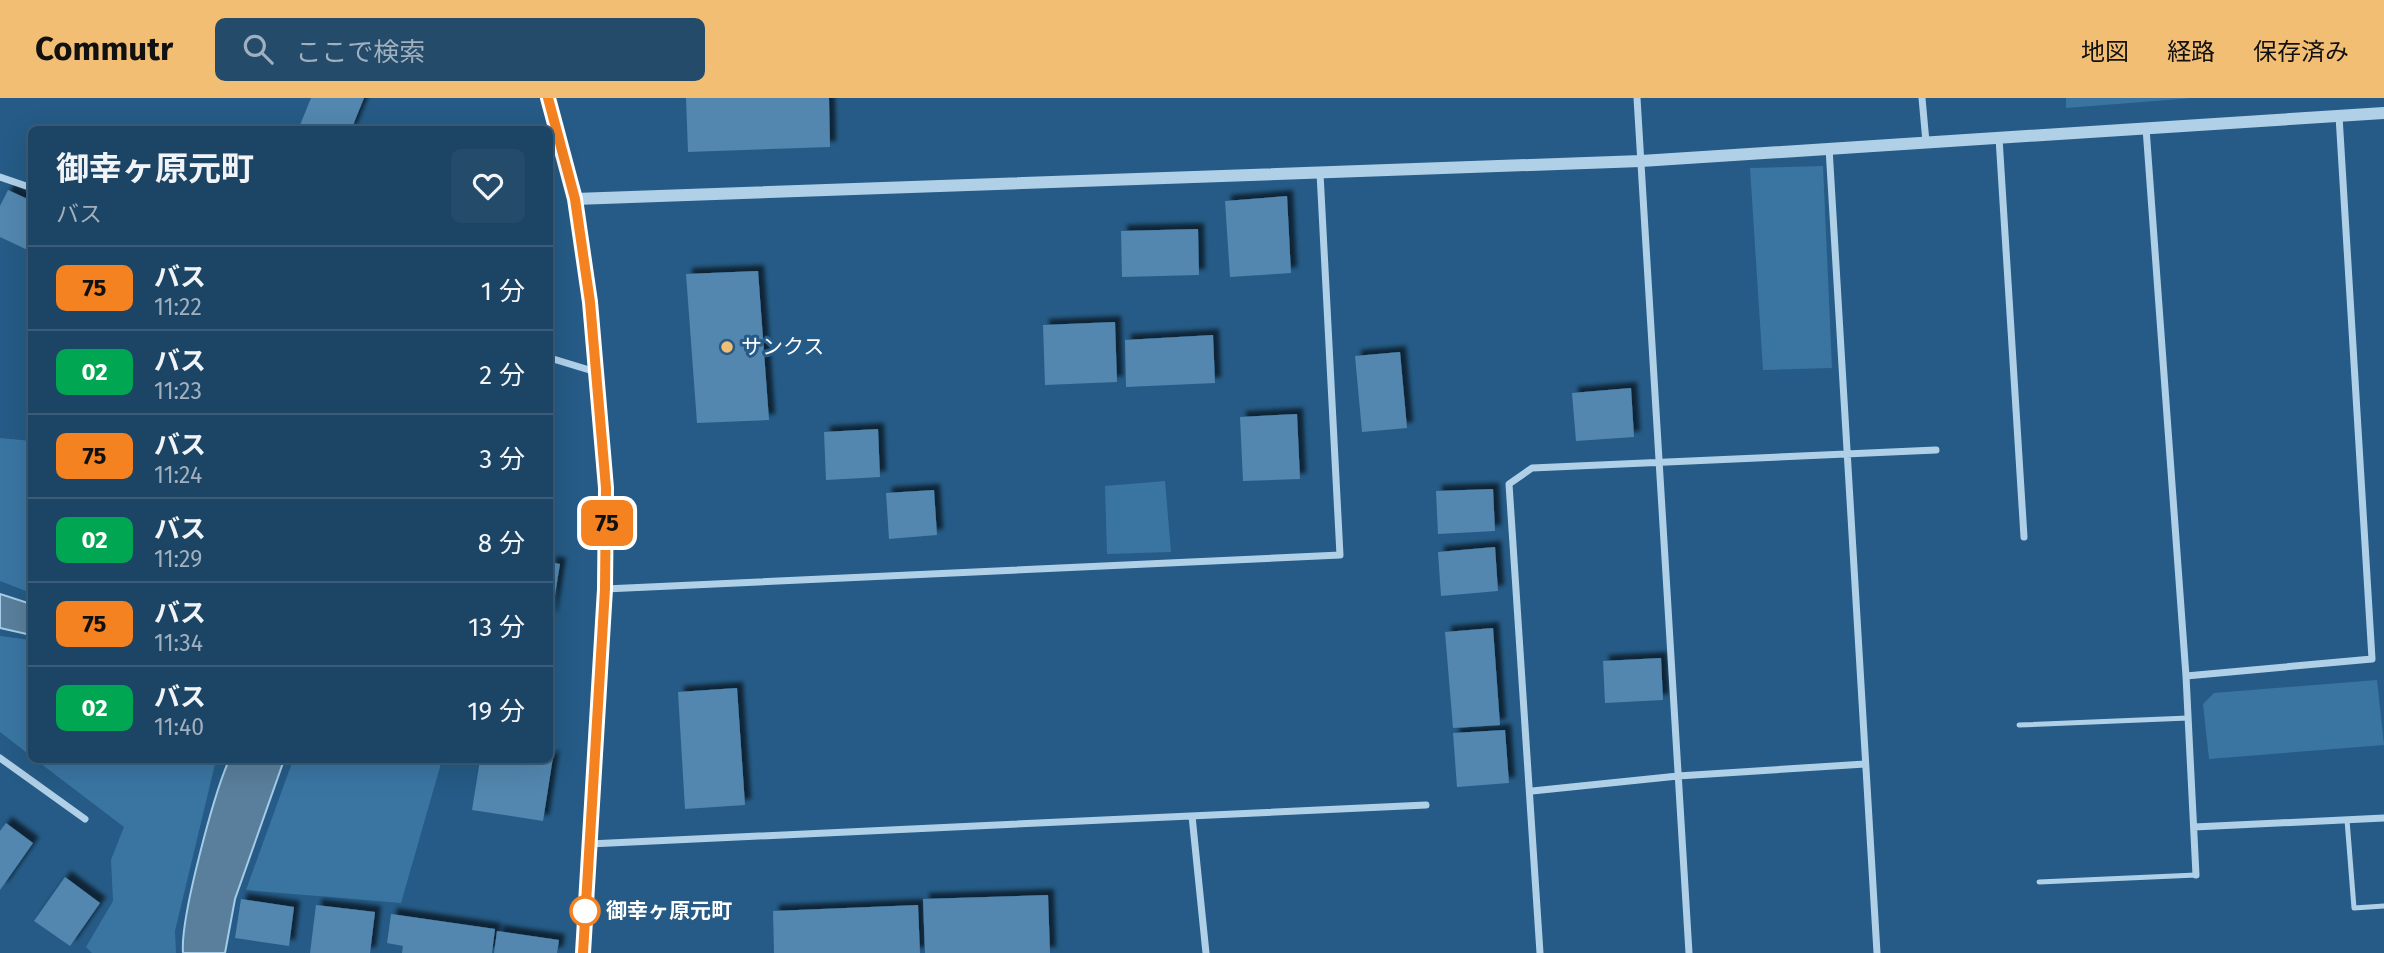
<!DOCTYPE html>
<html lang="ja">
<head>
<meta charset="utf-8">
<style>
  body { margin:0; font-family:"Fira Sans","Noto Sans JP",sans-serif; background:#254b6a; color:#f1f3f6; height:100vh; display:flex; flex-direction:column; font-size:26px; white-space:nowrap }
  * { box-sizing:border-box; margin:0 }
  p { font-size:23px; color:#a0b0bf }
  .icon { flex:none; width:38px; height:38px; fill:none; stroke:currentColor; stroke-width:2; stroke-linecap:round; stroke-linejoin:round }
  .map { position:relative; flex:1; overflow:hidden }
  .side { position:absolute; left:28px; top:28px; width:525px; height:637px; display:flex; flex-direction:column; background:#1c4464; border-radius:10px; box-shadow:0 7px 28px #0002,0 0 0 2px #3a5c78 }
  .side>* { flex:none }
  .badge { padding:0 14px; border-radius:10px; font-size:24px; line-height:46px }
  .map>.badge { position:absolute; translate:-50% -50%; box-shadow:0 0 0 4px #fff }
  .round { display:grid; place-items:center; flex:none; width:74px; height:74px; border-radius:10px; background:#254b6a }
  .summary { display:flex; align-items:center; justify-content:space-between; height:119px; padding:0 28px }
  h1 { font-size:33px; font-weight:700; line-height:52px }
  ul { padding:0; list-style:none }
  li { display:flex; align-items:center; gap:21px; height:84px; padding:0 28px; border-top:2px solid #3a5c78 }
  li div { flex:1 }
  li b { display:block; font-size:26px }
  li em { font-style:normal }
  li .badge { min-width:77px; font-weight:700; text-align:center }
  header { display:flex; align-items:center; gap:42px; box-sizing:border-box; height:98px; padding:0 35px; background:#f2be74; color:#111 }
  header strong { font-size:33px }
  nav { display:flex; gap:38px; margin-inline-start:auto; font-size:24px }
  .search { width:490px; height:63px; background:#254b6a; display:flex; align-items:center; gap:18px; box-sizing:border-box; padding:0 24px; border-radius:10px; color:#a0b0bf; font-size:26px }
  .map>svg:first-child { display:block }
  .green { fill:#3a75a2 }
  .water { fill:#597f9c; stroke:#a4cce9; stroke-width:2 }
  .building { fill:#5287af; filter:url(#shadow) }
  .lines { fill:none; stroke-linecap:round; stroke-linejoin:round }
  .service { stroke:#b0d0e8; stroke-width:5 }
  .minor { stroke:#b0d0e8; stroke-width:7 }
  .tertiary { stroke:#b0d0e8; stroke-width:12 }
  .line-casing { stroke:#fff; stroke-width:16 }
  .line { stroke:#f58220; stroke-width:10 }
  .poi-dot { fill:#f2be74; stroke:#255b86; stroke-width:2.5 }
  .stop-dot { fill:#fff; stroke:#f58220; stroke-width:3.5 }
  .labels { text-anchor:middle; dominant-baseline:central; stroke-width:6; stroke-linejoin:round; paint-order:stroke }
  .poi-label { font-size:21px; fill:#fff; stroke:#255b86; text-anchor:start }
  .stop-label { font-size:21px; font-weight:bold; fill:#fff; stroke:#255b86; text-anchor:start }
</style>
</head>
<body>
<header>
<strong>Commutr</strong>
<div class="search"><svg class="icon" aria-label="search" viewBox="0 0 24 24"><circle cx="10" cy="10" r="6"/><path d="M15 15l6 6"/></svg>ここで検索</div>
<nav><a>地図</a><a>経路</a><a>保存済み</a></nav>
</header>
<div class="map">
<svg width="2384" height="855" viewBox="0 0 2384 855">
  <defs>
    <filter id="shadow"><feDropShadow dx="6" dy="-6" stdDeviation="2" flood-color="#0009"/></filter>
  </defs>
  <rect width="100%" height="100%" fill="#255b86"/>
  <path class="green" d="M2066 0H2193L2066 10Z
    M1823 68 1832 270 1763 272 1750 70Z
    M0 340 31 343V495L0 483Z
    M1165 383 1171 454 1107 456 1105 388Z
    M0 538 31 542V658L0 634Z
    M2377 582 2384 647 2209 661 2203 606 2214 595Z
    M36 662H216L175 833 176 855H92L86 849 113 803 111 762 124 729Z
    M293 662H442L401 805 246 792Z"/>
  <path class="water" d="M0 496 31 506V537L0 530Z
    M229 662H284L235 801 225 855H183C180 820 214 696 229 662Z"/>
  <path class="building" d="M311 0H364L351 32H298Z
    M686 0H829L830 49 688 54Z
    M8 92 32 103V154L0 139V108Z
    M1287 98 1291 175 1230 179 1225 103Z
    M1198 131 1199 177 1122 179 1121 133Z
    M758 173 769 322 697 325 686 176Z
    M1115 224 1117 284 1045 287 1043 227Z
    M1213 237 1215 285 1126 289 1125 242Z
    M1400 254 1407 330 1362 334 1355 258Z
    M1631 290 1634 339 1576 343 1572 295Z
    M1297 316 1300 381 1243 383 1240 319Z
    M878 331 880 379 826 382 824 334Z
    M1493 391 1495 433 1438 436 1436 393Z
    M934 392 937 437 889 441 886 395Z
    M1495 449 1498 493 1441 498 1438 454Z
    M550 464 560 466 551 521H550Z
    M1493 530 1500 627 1453 630 1445 534Z
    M1661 560 1663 602 1605 605 1603 563Z
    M737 590 745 707 685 711 678 594Z
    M1505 632 1509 685 1457 689 1453 635Z
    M550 658 553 659 543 723 472 712 480 662H550Z
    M6 725 33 745 0 792V733Z
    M65 779 100 805 70 848 34 823Z
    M1048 797 1050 855H925L923 801Z
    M241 801 294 809 289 848 235 840Z
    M316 807 375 814 370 855H310Z
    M918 807 920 855H774L773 813Z
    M391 816 495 831 492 855H402L403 848 387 845Z
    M497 833 559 842 557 855H494Z"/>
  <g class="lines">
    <path class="service" d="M2019 627 2188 620
      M2347 722 2354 810 2384 808
      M2039 784 2196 777"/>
    <path class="minor" d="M1637 0 1689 855
      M1922 0 1926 44
      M2146 30 2186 578
      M1999 40 2024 439
      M1829 50 1877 855
      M0 79 32 90
      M550 260 596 274
      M605 491 1340 457 1320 75
      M0 660 85 721
      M1532 693 1678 678 1865 666
      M1192 718 1206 855
      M2194 729 2384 720
      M589 746 1426 707
      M2196 777 2186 578 2372 561 2339 18
      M1540 855 1509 386 1532 370 1936 352"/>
    <path class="tertiary" d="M548 0 575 101 590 204 606 390 605 491 583 855
      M575 101 1641 63 2384 15"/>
  </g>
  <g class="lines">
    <g class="line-casing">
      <path id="line" d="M548 0 575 101 590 204 606 390 605 491 583 855"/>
    </g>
    <use href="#line" class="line"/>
  </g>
  <circle class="poi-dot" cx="727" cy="249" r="7"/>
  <circle class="stop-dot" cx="585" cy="813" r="14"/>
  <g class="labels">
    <g class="poi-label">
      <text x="741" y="249">サンクス</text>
    </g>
    <g class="stop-label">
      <text x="606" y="813">御幸ヶ原元町</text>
    </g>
  </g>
</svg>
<b class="badge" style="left:607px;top:425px;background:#f58220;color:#111">75</b>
<section class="side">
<div class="summary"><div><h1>御幸ヶ原元町</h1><p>バス</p></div><a class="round"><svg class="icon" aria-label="heart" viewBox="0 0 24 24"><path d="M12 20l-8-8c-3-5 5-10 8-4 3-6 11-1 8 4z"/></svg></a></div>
<ul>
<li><span class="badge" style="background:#f58220;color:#111">75</span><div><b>バス</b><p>11:22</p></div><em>1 分</em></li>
<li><span class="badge" style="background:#00a651;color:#fff">02</span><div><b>バス</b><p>11:23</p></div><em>2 分</em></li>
<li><span class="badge" style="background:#f58220;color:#111">75</span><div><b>バス</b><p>11:24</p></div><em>3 分</em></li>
<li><span class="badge" style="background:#00a651;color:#fff">02</span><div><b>バス</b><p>11:29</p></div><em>8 分</em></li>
<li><span class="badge" style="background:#f58220;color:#111">75</span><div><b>バス</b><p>11:34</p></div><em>13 分</em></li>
<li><span class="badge" style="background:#00a651;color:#fff">02</span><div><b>バス</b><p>11:40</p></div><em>19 分</em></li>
</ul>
</section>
</div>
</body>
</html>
